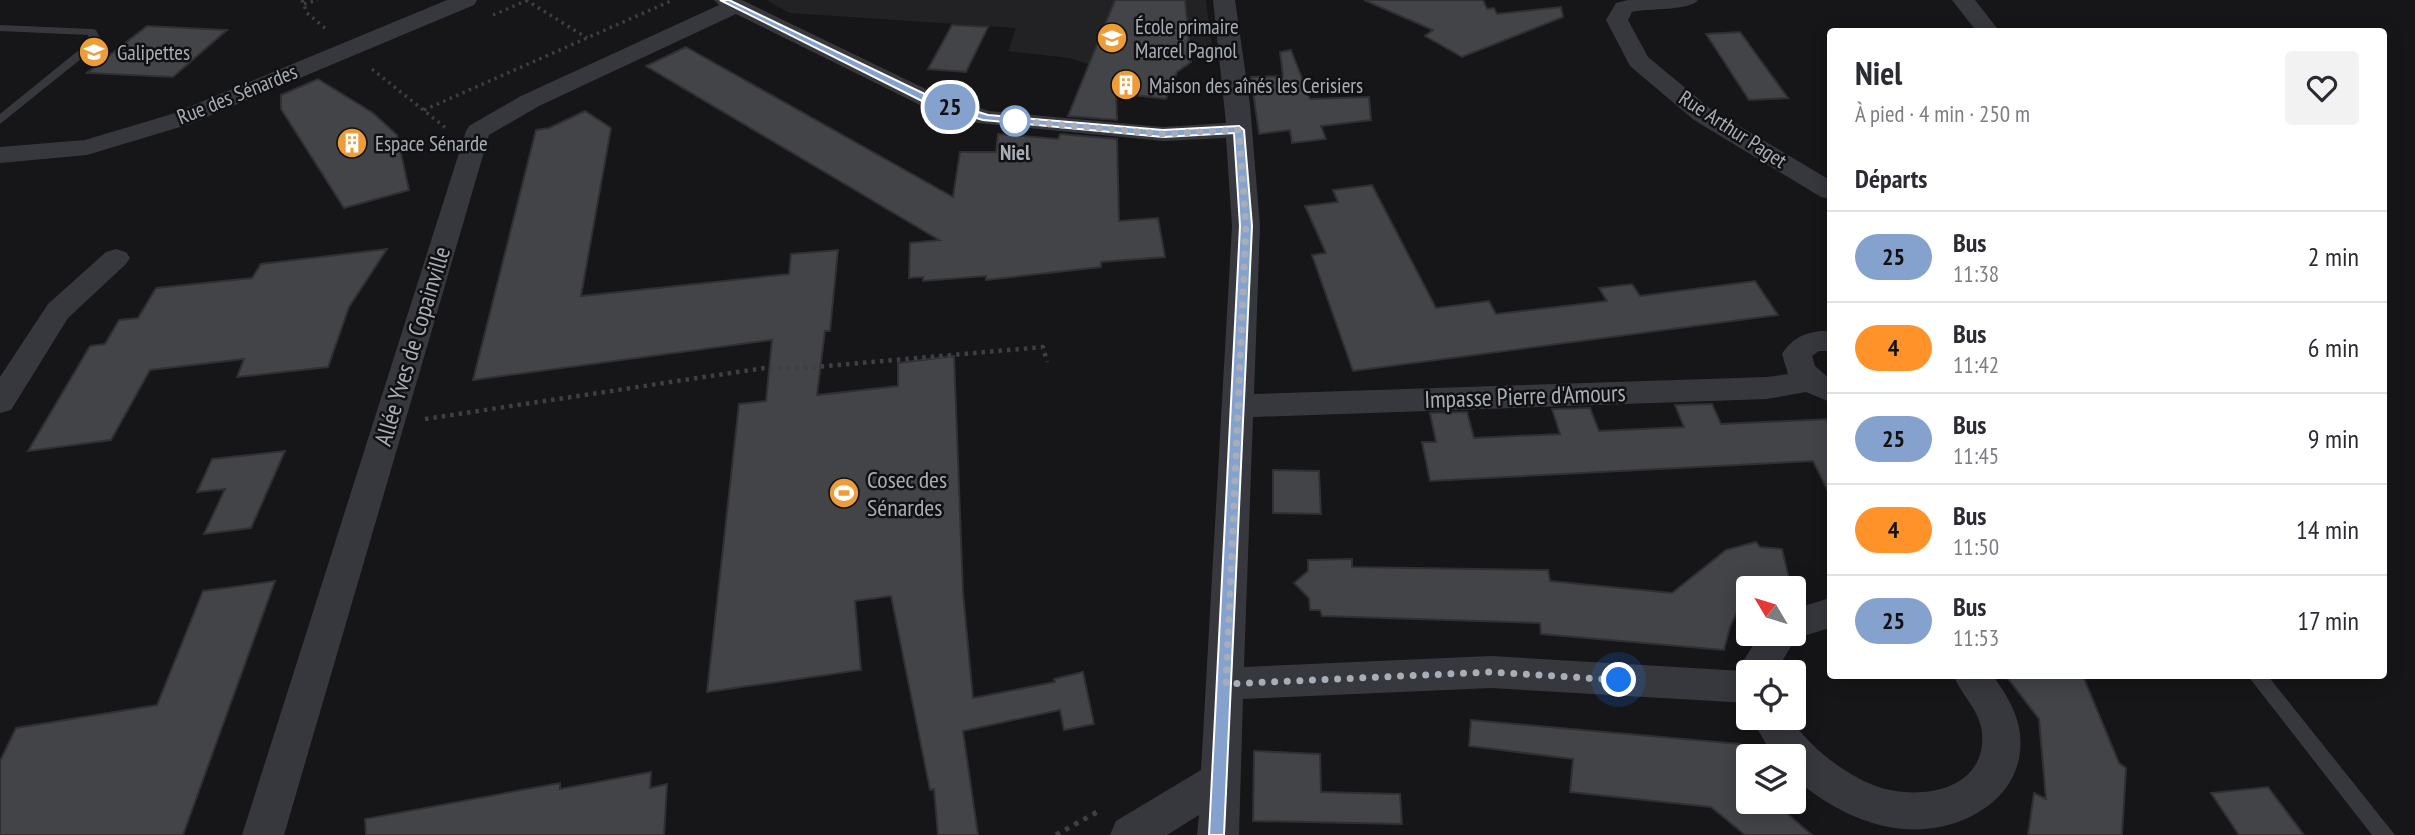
<!DOCTYPE html>
<html lang="fr">
<head>
<meta charset="utf-8">
<style>
  body { margin:0; font-family:"PT Sans Narrow",sans-serif; background:#f2f2f3; color:#2b2b33; height:100vh; display:flex; flex-direction:column; font-size:26px; white-space:nowrap }
  * { box-sizing:border-box; margin:0 }
  p { font-size:23px; color:#7c7c81 }
  .icon { flex:none; width:38px; height:38px; fill:none; stroke:currentColor; stroke-width:2; stroke-linecap:round; stroke-linejoin:round }
  .map { position:relative; flex:1; overflow:hidden }
  .drawer { position:absolute; left:1827px; top:28px; width:560px; height:651px; display:flex; flex-direction:column; background:#fff; border-radius:7px; box-shadow:0 4px 18px #0003 }
  .drawer>* { flex:none }
  .badge { padding:0 14px; border-radius:23px; font-size:24px; line-height:46px }
  .needle { width:46px; rotate:308deg }
  .controls { position:absolute; left:1736px; top:576px; display:grid; gap:14px }
  .controls a { display:grid; place-items:center; width:70px; height:70px; border-radius:7px; background:#fff; box-shadow:0 4px 18px #0003; font-size:35px }
  .you { position:absolute; width:35px; height:35px; margin:-18px; border:5px solid #fff; border-radius:50%; background:#1a73e8; box-shadow:0 0 0 10px #1a73e833 }
  .map>.badge { position:absolute; translate:-50% -50%; box-shadow:0 0 0 4px #fff }
  h2 { padding:0 28px; font-size:26px; line-height:63px }
  .round { display:grid; place-items:center; flex:none; width:74px; height:74px; border-radius:7px; background:#f2f2f3 }
  .summary { display:flex; align-items:center; justify-content:space-between; height:119px; padding:0 28px }
  h1 { font-size:33px; font-weight:600; line-height:52px }
  ul { padding:0; list-style:none }
  li { display:flex; align-items:center; gap:21px; height:91px; padding:0 28px; border-top:2px solid #e1e1e2 }
  li div { flex:1 }
  li b { display:block; font-size:26px }
  li em { font-style:normal }
  li .badge { min-width:77px; font-weight:700; text-align:center }
  .map>svg:first-child { display:block }
  .built { fill:#222225 }
  .building { fill:#424448; stroke:#303034; stroke-width:2 }
  .lines { fill:none; stroke-linecap:round; stroke-linejoin:round }
  .path-far2 { stroke:#3d3f44; stroke-width:3.5; stroke-dasharray:2.5 4.5; stroke-linecap:butt }
  .path-far1 { stroke:#3d3f44; stroke-width:4.5; stroke-dasharray:3.5 5; stroke-linecap:butt }
  .path { stroke:#3d3f44; stroke-width:5; stroke-dasharray:4.5 6; stroke-linecap:butt }
  .lane { fill:#37383d; fill-rule:evenodd }
  .street { fill:#37383d; fill-rule:evenodd }
  .line { fill:#85a2cf; stroke:#fff; stroke-width:2 }
  .walk { stroke:#a8aeb7; stroke-width:7; stroke-dasharray:0 12.6 }
  .stop-dot { fill:#fff; stroke:#85a2cf; stroke-width:3.5 }
  .labels { text-anchor:middle; dominant-baseline:central; stroke-width:5; stroke-linejoin:round; paint-order:stroke }
  .far-poi-label { font-size:21px; fill:#a8aeb7; stroke:#111113; text-anchor:start }
  .far-street-label { font-size:21px; fill:#a8aeb7; stroke:#111113 }
  .far-stop-label { font-size:21px; font-weight:bold; fill:#a8aeb7; stroke:#111113 }
  .street-label { font-size:24px; fill:#a8aeb7; stroke:#111113 }
  .poi-label { font-size:24px; fill:#a8aeb7; stroke:#111113; text-anchor:start }
</style>
</head>
<body>
<div class="map">
<svg width="2415" height="835" viewBox="0 0 2415 835">
  <rect width="100%" height="100%" fill="#161618"/>
  <path class="built" d="M766 0H1206L1212 50 1159 48 1093 66 1070 58 1008 51 1016 28 790 13Z"/>
  <path class="building" d="M1115 0H1185L1191 62 1177 72 1166 99 1116 93 1117 120 1068 116Z
    M1364 0H1483L1487 9 1494 8 1497 14 1561 7 1563 17 1462 57 1425 36 1433 30Z
    M952 25 988 27 966 72 928 69Z
    M147 26 227 30 173 77 87 73Z
    M1740 32 1788 98 1749 100 1706 34Z
    M686 47 953 197 960 152H996L998 134 1058 139 1060 134 1117 139 1119 221 1158 218 1165 257 1101 262V267L986 280V276L923 281V277L909 278 910 243 939 240 646 66Z
    M1291 50 1310 99 1369 97 1371 120 1321 126 1326 139 1292 143 1290 130 1259 134 1251 77 1283 76 1280 52Z
    M318 79 373 113 397 135 409 190 344 208 281 109V95Z
    M585 111 611 128 581 296 789 274 791 254 838 250 830 331H825L817 395 898 386V363L954 356 963 593 973 698 1055 682 1054 679 1083 672 1094 724 1064 730 1060 710 963 731 978 835H938L934 789 930 790 891 596 855 601 861 670 707 692 739 404 766 401 772 340 473 380 536 130 549 128Z
    M1372 185 1436 308 1489 301 1496 314 1607 301 1599 288 1632 284 1640 296 1755 281 1778 315 1353 371 1312 255 1326 253 1305 206 1338 202 1333 190Z
    M387 249 349 307 328 367 237 377 244 359 150 370 111 440 28 451 90 346 105 344 119 320 138 318 156 288 252 278 261 264Z
    M1712 404 1721 424 1830 419V495L1813 461 1430 481 1422 442H1436L1430 413 1467 412 1474 438 1560 434 1552 409 1590 408 1599 431 1684 427 1675 405Z
    M285 451 251 528 204 534 225 489 197 492 212 459Z
    M1273 470 1319 471 1321 514 1273 513Z
    M1756 542 1760 547 1782 549 1791 588H1748L1730 627 1724 650 1541 634 1540 623 1322 616 1320 610H1310L1309 598 1294 583 1308 571V560L1352 559V567L1548 570 1550 581 1672 593 1726 550Z
    M275 581 183 835H0V761L16 728 157 705 203 591Z
    M2006 676H2083L2119 763 2126 768 2122 835H2028L2034 793 2046 799 2039 719Z
    M1471 720 1740 744 1748 757V802H1774L1812 835H1745L1711 807 1570 792 1573 759 1469 746Z
    M1254 751 1320 754 1321 792 1400 794 1402 824 1253 821Z
    M651 772 650 788 667 784 664 835H366L365 819 560 783V789Z
    M2268 787 2304 835H2239L2211 793Z"/>
  <g class="lines">
    <path class="path-far2" d="M302 0 307 13 326 29
      M526 0 587 38
      M304 4 318 0
      M493 15 528 0
      M372 69 447 129
      M424 110 673 0"/>
    <path class="path-far1" d="M425 419 764 368H804L1043 347 1047 362"/>
    <path class="path" d="M1056 835 1097 812"/>
    <path class="lane" d="M0 25 92 29 96 30 102 42 0 124V114L90 41 88 35 0 31Z
      M2248 676H2268L2395 835H2372Z"/>
    <path class="street" d="M447 0H477L474 5 190 124 87 155 0 163V147L85 140 172 114Z
      M714 0H742L938 95 989 111 1163 127 1226 123 1213 0H1235L1250 105 1260 226 1254 394 1767 377 1788 374 1782 354C1793 336 1810 330 1830 331V351H1819L1812 356 1815 366 1830 379V402L1806 392 1767 399 1253 417 1244 667 1491 656 1743 671 1744 660 1760 634H1794V609L1830 598V628L1796 638 1781 663V672H1748V703L1491 688 1243 699 1239 835H1197L1199 815 1167 835H1110L1116 821 1201 770 1232 226 1226 138 1163 141 978 123 920 105 736 14 539 106 489 135 284 835H242L466 131 469 126 521 96 719 5Z
      M1628 0H1698C1690 11 1648 8 1632 12L1628 20 1648 57 1712 110 1830 180V199L1821 197 1694 120 1630 66 1606 20 1616 3Z
      M1952 0H1975L2000 32H1977Z
      M116 249 126 252 130 258 126 264 68 318 11 410 0 413V377L48 304 106 252Z
      M1954 676H1993C2005 692 2018 713 2020 734 2027 798 1961 834 1904 829 1864 826 1824 804 1794 778V756H1773L1751 718H1790C1809 746 1841 772 1873 785 1916 802 1987 792 1982 733 1980 710 1961 695 1954 676Z"/>
  </g>
  <path class="line" d="M720 0H729L933 98 988 115 1163 130 1239 126 1244 130 1252 226 1224 835H1209L1240 226 1234 133 1163 137 983 120 926 103Z"/>
  <g class="lines">
    <path class="walk" d="M1015 121 1007 120 1163 134 1239 130 1246 226 1226 684 1491 672 1619 680"/>
  </g>
  <defs>
    <g id="school-disc" transform="scale(1.575)"><circle r="9.5" fill="#ee9c37" stroke="#111113"/><path d="M0-5L7-2L0 1L-7-2ZM-4 1L0 2.5L4 1V4Q0 6-4 4Z" fill="#fff"/></g>
    <g id="building-disc" transform="scale(1.575)"><circle r="9.5" fill="#ee9c37" stroke="#111113"/><path d="M-4-6H4V6H1V3H-1V6H-4ZM-2.5-4.3h1.7v1.8h-1.7ZM.8-4.3h1.7v1.8H.8ZM-2.5-1h1.7V.8h-1.7ZM.8-1h1.7V.8H.8Z" fill="#fff"/></g>
    <g id="stadium-disc" transform="scale(1.575)"><circle r="9.5" fill="#ee9c37" stroke="#111113"/><path d="M0-5a6.5 5 0 1 0 0 10a6.5 5 0 1 0 0-10ZM-3.5-1.8h7v3.6h-7Z" fill="#fff"/></g>
  </defs>
  <g fill-rule="evenodd">
    <use href="#school-disc" x="1112" y="38"/>
    <use href="#school-disc" x="94" y="52"/>
    <use href="#building-disc" x="1126" y="85"/>
    <use href="#building-disc" x="352" y="143"/>
    <use href="#stadium-disc" x="844" y="493"/>
  </g>
  <circle class="stop-dot" cx="1015" cy="121" r="14"/>
  <g class="labels">
    <g class="far-poi-label">
      <text x="1135" y="26">École primaire<tspan x="1135" dy="24">Marcel Pagnol</tspan></text>
      <text x="117" y="52">Galipettes</text>
      <text x="1149" y="85">Maison des aînés les Cerisiers</text>
      <text x="375" y="143">Espace Sénarde</text>
    </g>
    <g class="far-street-label">
      <text transform="translate(237 94) rotate(-22)">Rue des Sénardes</text>
      <text transform="translate(1733 129) rotate(33)">Rue Arthur Paget</text>
    </g>
    <g class="far-stop-label">
      <text x="1015" y="152">Niel</text>
    </g>
    <g class="street-label">
      <text transform="translate(412 346) rotate(-73)">Allée Yves de Copainville</text>
      <text transform="translate(1525 396) rotate(-2)">Impasse Pierre d'Amours</text>
    </g>
    <g class="poi-label">
      <text x="867" y="479">Cosec des<tspan x="867" dy="28">Sénardes</tspan></text>
    </g>
  </g>
</svg>
<div class="controls">
<a><svg class="needle" viewBox="-14 -14 28 28"><path d="M0-13l5 13h-10z" fill="#e53935"/><path d="M0 13l5-13h-10z" fill="#7c7c81"/></svg></a>
<a><svg class="icon" aria-label="locate" viewBox="0 0 24 24"><circle cx="12" cy="12" r="6"/><path d="M12 2v4M12 18v4M2 12h4M18 12h4"/></svg></a>
<a><svg class="icon" aria-label="layers" viewBox="0 0 24 24"><path d="M12 4l9 5-9 5-9-5zM3 14l9 5 9-5"/></svg></a>
</div>
<div class="you" style="left:1619px;top:680px"></div>
<b class="badge" style="left:950px;top:107px;background:#85a2cf;color:#111">25</b>
<section class="drawer">
<div class="summary"><div><h1>Niel</h1><p>À pied · 4 min · 250 m</p></div><a class="round"><svg class="icon" aria-label="heart" viewBox="0 0 24 24"><path d="M12 20l-8-8c-3-5 5-10 8-4 3-6 11-1 8 4z"/></svg></a></div>
<h2>Départs</h2>
<ul>
<li><span class="badge" style="background:#85a2cf;color:#111">25</span><div><b>Bus</b><p>11:38</p></div><em>2 min</em></li>
<li><span class="badge" style="background:#ff9329;color:#111">4</span><div><b>Bus</b><p>11:42</p></div><em>6 min</em></li>
<li><span class="badge" style="background:#85a2cf;color:#111">25</span><div><b>Bus</b><p>11:45</p></div><em>9 min</em></li>
<li><span class="badge" style="background:#ff9329;color:#111">4</span><div><b>Bus</b><p>11:50</p></div><em>14 min</em></li>
<li><span class="badge" style="background:#85a2cf;color:#111">25</span><div><b>Bus</b><p>11:53</p></div><em>17 min</em></li>
</ul>
</section>
</div>
</body>
</html>
